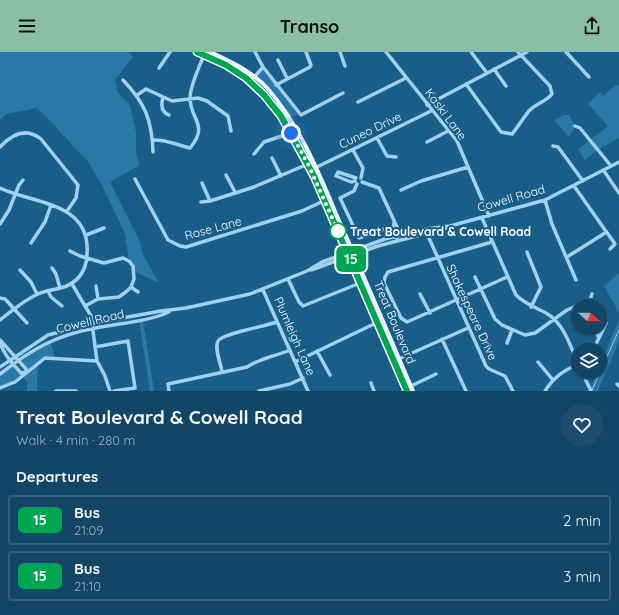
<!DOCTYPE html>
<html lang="en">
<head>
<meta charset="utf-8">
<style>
  body { margin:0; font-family:Quicksand,sans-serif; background:#1c4d6c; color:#f1f3f6; height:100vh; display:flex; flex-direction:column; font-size:15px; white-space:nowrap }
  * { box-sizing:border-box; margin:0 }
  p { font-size:13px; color:#9db1bf }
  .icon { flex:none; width:22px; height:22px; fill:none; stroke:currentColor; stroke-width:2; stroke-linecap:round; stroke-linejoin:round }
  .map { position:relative; height:339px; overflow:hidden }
  .panel { display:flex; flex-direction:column; background:#134666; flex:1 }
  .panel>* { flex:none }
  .badge { padding:0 8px; border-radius:6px; font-size:14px; line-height:26px }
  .needle { width:26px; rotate:111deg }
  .fabs { position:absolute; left:571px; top:247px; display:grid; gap:8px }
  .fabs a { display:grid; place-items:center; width:36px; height:36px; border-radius:50%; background:#134666; box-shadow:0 1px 3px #0004,0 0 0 1px #325e7a; font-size:20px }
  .you { position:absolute; width:20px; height:20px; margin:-10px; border:3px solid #fff; border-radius:50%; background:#1a73e8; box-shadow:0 0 0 6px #1a73e833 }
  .map>.badge { position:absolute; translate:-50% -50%; box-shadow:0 0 0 2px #fff }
  h2 { padding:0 16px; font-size:15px; line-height:36px }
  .round { display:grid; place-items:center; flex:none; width:42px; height:42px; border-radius:21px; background:#1c4d6c }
  .summary { display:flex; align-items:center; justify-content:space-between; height:68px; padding:0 16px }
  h1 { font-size:19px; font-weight:700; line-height:30px }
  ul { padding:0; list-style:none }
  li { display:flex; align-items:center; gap:12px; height:50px; margin:0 8px 6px; padding:0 8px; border:2px solid #325e7a; border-radius:4px }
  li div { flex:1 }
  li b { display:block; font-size:15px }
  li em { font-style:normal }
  li .badge { min-width:44px; font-weight:700; text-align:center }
  header { display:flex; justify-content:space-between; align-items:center; height:52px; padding:0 16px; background:#8abfa5; color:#111; font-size:18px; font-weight:700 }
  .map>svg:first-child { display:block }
  .green { fill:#2978a5 }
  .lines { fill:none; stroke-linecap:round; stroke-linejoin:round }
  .stream { stroke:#94cfef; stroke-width:1 }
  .minor { stroke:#a1d1ed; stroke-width:3.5 }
  .major { stroke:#e7f5ff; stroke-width:4 }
  .line-casing { stroke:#fff; stroke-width:9 }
  .line { stroke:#00a651; stroke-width:6 }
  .walk { stroke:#fff; stroke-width:4; stroke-dasharray:0 7.2 }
  .stop-dot { fill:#fff; stroke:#00a651; stroke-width:2 }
  .labels { text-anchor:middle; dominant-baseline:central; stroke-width:4; stroke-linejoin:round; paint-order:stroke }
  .street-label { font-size:12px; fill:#fff; stroke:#195e88 }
  .stop-label { font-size:12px; font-weight:bold; fill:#fff; stroke:#195e88; text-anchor:start }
</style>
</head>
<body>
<header><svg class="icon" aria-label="menu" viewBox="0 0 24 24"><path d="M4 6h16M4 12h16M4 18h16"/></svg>Transo<svg class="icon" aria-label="share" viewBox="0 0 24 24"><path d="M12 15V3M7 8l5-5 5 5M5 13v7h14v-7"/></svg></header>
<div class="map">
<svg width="619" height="339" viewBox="0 0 619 339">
  <rect width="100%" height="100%" fill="#195e88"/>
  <path class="green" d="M0 0H129L133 5 115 28 118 41 130 53 136 80V101L140 113 110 130 141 192 142 201 158 229 156 230 134 219 129 209 125 182 102 133 87 108 37 56 6 62 0 68Z
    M263 15 298 63 290 65 254 25Z
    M617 32 619 34V86L597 98 585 108 578 97 608 74 588 52 600 40 603 44Z
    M564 63H569L575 74 569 85 554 68Z
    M619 221V261L604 234Z
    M143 268 154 339H150L139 269Z
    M619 268V288L616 297 598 339H589L597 320H600V313Z
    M50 288 55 306H45L38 311 37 339H27V330L22 324 0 336V322L13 312 21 321 26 320 19 308Z"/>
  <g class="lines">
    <path class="stream" d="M592 338 619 278"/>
    <path class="minor" d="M340 0 345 14
      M386 0 457 89 489 164
      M471 0 487 21
      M566 0 589 25
      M278 8 287 26
      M263 15 301 63 343 41
      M159 16 170 0
      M494 17 506 34
      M123 28C145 51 152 68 153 100
      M250 30 263 15 255 0
      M466 32 501 80 512 82C518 75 523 66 529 59 536 51 546 50 552 42L550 34 518 0
      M276 33 310 15 311 13 306 0
      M137 43 146 37 172 49 198 46 207 49 228 64 231 79
      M163 45C161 52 161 60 169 63
      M358 50 406 26
      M427 53 527 0
      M575 74 580 76 611 114
      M377 86 387 104 396 105
      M152 88C167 87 176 93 190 96 210 72 189 67 190 45 191 31 199 16 204 3
      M427 90 448 79
      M553 94 558 95 583 129
      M0 95C12 82 26 75 41 87L78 133 76 146 67 159
      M353 98 363 116 361 126
      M254 102 264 90 291 81
      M272 106 281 124
      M317 115 431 59
      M604 119 619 141
      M226 123 235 140
      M135 127 168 188 180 194 186 195 302 159 330 146
      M355 129 351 130 336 124 338 120 356 126
      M362 130 379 136 397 175V186
      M202 131 210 149
      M357 132 354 139 340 146 359 186 384 177 393 176 394 171
      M574 134 615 192 610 197
      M0 136C34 152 91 150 87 202 87 213 82 225 72 231 63 238 48 237 38 242 24 248 12 259 0 268
      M401 138 421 129 468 115
      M545 148 552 172 576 228
      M201 150 210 149 254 135 308 112
      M482 166 516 243C525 252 535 255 546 261 564 271 570 294 578 311
      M0 172 9 158 19 133 23 128
      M425 177 486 314 489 317 505 324 513 339
      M86 183 104 176
      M492 190 388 220 385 225 384 231 401 266 407 270 507 225
      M31 191 45 170 51 153
      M70 199 80 204 104 211 123 206 129 209 133 214 134 227 131 235 127 239 119 245 98 247 85 254
      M527 200 541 235 531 255
      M567 205 605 181
      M52 216 56 222 60 236
      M20 218 31 230 37 242
      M311 218 378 194 447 176 450 174
      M475 225 495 267 502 273 525 283 535 281 567 258 590 248 592 242
      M288 227 299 250 303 254 360 231
      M72 232 91 264 97 309 105 324 110 339
      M96 234 98 247
      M131 235 138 240
      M263 238 308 339
      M48 239 51 245 62 254
      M420 242 430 261
      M0 246 5 247 27 271
      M599 286 606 271
      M442 287 466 339
      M0 288 26 317V320L21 321C14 313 1 300 0 288Z
      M507 291 512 278
      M95 295 128 289 135 336 114 339
      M593 298 599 286 594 276
      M317 299 330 323
      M394 309 468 276
      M295 310 376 271
      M538 310 553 328
      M0 315 48 283 89 272 161 259 186 256 250 242 307 219 322 210 385 187 425 177 450 174 545 148 619 110
      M222 320C221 312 214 296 218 289 221 282 266 274 277 270
      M582 320 591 339
      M0 322C32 297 56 283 96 276 120 271 147 270 169 260
      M371 331 374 339
      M617 332 619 334
      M411 334 436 322
      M0 336 15 330 45 306 97 309
      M56 339H76
      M169 339 168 332 247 315C260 306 276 304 290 298
      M259 339 290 332 303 326
      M545 339C554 325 563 319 578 312"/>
    <path class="major" d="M197 0 226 13 246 26 264 43 281 64 308 112 407 339
      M210 0C230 9 253 20 268 37 300 74 318 119 337 164 363 222 388 281 413 339"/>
  </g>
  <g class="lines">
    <g class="line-casing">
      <path id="line" d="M197 0 226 13 246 26 264 43 281 64 314 124 407 339"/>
    </g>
    <use href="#line" class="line"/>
    <path class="walk" d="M291 81 308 112 338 179"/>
  </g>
  <circle class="stop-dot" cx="338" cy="179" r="8"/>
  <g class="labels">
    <g class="street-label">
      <text transform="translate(446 62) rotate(53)">Kaski Lane</text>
      <text transform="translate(370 78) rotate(-26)">Cuneo Drive</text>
      <text transform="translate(511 146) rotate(-16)">Cowell Road</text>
      <text transform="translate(213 176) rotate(-15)">Rose Lane</text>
      <text transform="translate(472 260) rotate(65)">Shakespeare Drive</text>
      <text transform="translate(90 269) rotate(-13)">Cowell Road</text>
      <text transform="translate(395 270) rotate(67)">Treat Boulevard</text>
      <text transform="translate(295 284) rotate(66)">Plumleigh Lane</text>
    </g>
    <g class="stop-label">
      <text x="350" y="179">Treat Boulevard &amp; Cowell Road</text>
    </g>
  </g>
</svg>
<div class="fabs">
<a><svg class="needle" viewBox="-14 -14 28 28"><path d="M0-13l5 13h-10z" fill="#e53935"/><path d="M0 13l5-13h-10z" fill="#9db1bf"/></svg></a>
<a><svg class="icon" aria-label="layers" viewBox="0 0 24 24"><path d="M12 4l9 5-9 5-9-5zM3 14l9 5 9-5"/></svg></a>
</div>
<div class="you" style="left:291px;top:81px"></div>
<b class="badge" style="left:351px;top:207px;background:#00a651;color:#fff">15</b>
</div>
<section class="panel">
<div class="summary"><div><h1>Treat Boulevard &amp; Cowell Road</h1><p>Walk · 4 min · 280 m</p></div><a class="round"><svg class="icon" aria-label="heart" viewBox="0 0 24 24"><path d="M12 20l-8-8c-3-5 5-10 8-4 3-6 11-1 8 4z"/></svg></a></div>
<h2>Departures</h2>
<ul>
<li><span class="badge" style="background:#00a651;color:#fff">15</span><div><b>Bus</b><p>21:09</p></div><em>2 min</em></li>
<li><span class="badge" style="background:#00a651;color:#fff">15</span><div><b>Bus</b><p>21:10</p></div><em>3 min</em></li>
</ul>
</section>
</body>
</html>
